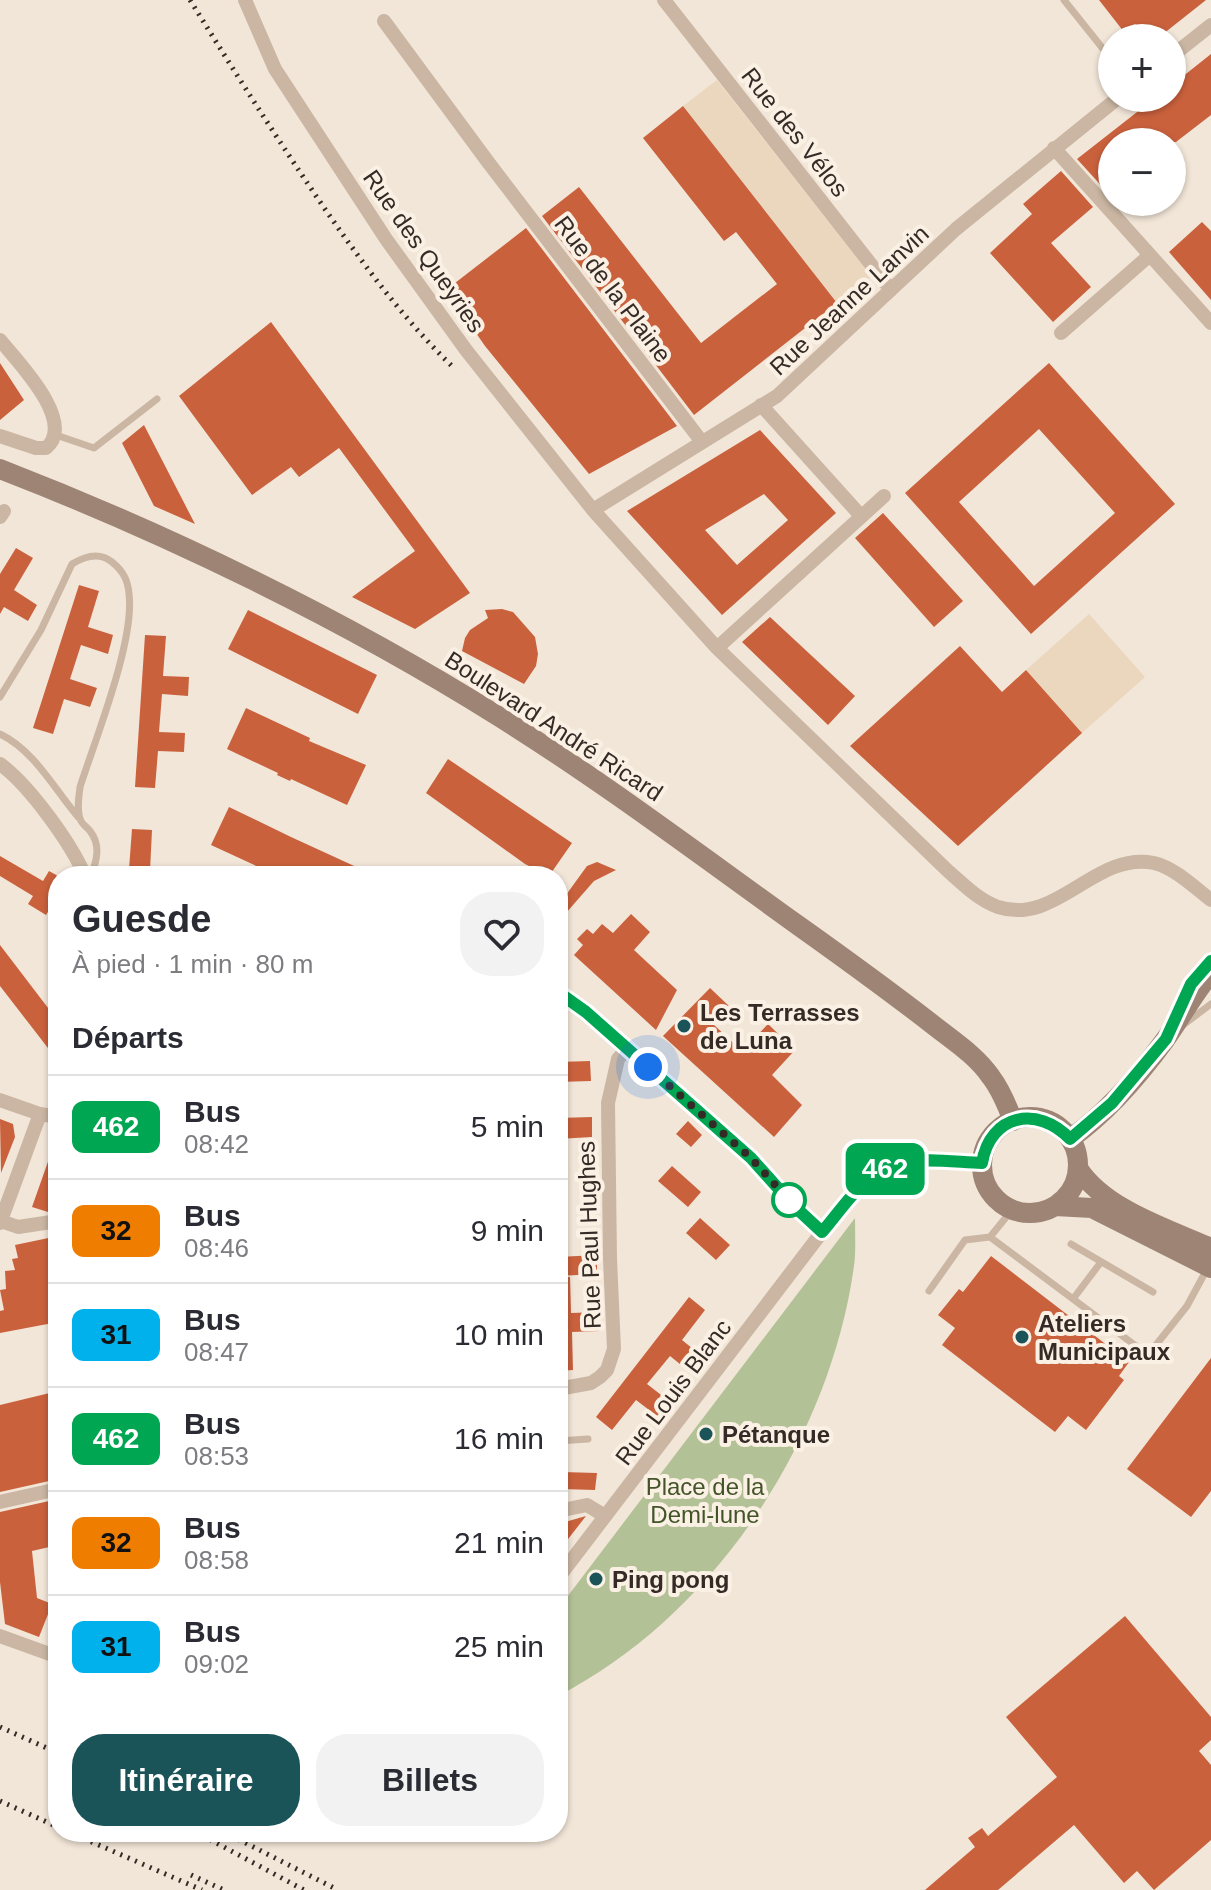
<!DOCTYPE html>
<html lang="fr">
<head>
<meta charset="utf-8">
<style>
  body { margin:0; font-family:Helvetica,sans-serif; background:#f2f2f3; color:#2b2b33; height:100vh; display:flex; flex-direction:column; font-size:30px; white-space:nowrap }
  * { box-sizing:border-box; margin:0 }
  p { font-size:26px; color:#7c7c81 }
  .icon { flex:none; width:44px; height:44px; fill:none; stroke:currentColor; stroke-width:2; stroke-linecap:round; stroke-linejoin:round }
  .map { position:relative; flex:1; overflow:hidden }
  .details { position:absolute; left:48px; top:866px; width:520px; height:976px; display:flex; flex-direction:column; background:#fff; border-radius:32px; box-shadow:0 2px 6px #0004 }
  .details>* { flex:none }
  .badge { padding:0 16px; border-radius:12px; font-size:28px; line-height:52px }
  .tools { position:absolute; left:1098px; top:24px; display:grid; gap:16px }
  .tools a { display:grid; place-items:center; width:88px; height:88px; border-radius:50%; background:#fff; box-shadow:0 2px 6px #0004; font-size:40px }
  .you { position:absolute; width:40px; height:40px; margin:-20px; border:6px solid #fff; border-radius:50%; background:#1a73e8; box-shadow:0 0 0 12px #1a73e833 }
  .map>.badge { position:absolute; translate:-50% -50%; box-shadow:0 0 0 4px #fff }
  h2 { padding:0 24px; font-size:30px; line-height:72px }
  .round { display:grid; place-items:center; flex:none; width:84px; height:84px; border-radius:32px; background:#f2f2f3 }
  .summary { display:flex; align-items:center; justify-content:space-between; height:136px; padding:0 24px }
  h1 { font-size:38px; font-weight:800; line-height:60px }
  .button { display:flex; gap:16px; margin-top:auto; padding:16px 24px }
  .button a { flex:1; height:92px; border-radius:32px; background:#1a5358; color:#fff; font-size:32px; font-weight:800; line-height:92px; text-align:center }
  .button a+a { background:#f2f2f3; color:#2b2b33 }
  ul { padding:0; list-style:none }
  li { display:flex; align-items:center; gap:24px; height:104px; padding:0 24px; border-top:2px solid #e1e1e2 }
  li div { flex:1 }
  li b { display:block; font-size:30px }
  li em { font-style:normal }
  li .badge { min-width:88px; font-weight:700; text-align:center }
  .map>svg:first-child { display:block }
  .green { fill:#b3c197 }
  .plaza { fill:#ebd7be }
  .building { fill:#ca613d; fill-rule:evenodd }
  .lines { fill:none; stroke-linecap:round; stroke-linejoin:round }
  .lane { stroke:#cab6a3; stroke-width:7 }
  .street { stroke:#cab6a3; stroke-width:14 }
  .secondary { stroke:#9e8475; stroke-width:20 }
  .rail { stroke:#352b26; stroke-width:5; stroke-dasharray:2 6; stroke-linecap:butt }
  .line-casing { stroke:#fff; stroke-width:18 }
  .line { stroke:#00a651; stroke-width:12 }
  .walk { stroke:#352b26; stroke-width:8; stroke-dasharray:0 14.4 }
  .poi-dot { fill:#1a5358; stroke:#faf0e4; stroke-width:3 }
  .stop-dot { fill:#fff; stroke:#00a651; stroke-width:4 }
  .labels { text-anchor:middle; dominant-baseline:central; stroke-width:8; stroke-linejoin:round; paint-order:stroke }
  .street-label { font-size:24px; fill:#352b26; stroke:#faf0e4 }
  .poi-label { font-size:24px; font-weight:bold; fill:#352b26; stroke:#faf0e4; text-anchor:start }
  .park-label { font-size:24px; fill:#435429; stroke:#faf0e4 }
</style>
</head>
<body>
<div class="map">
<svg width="1211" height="1890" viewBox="0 0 1211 1890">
  <rect width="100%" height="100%" fill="#f2e6d8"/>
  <path class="green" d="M855 1218C855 1234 856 1251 854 1266 830 1439 715 1615 558 1696V1609Z"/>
  <path class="plaza" d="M717 80 872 277 837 303 683 106Z
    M1089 614 1145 677 1082 733 1026 670Z"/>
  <path class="building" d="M1099 0H1206L1158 38H1146L1135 24 1124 32Z
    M1211 54V115L1176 142H1112V190L1108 193 1077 159 1155 98H1172V85Z
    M683 106 837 303 694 415 542 216 579 187 701 343 777 284 736 232 724 241 643 138Z
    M1061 171 1093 207 1051 243 1091 287 1053 322 990 253 1032 214 1023 204Z
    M1202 222 1211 231V300L1169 252Z
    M526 228 677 426 589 474 485 346 446 290Z
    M271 322 470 593 415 629 352 597 415 551 339 448 299 477 291 467 252 495 179 396Z
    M0 363 24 400 0 420Z
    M1049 363 1175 504 1031 634 905 493ZM1039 429 1115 513 1034 586 959 502Z
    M144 425 195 524 154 506 122 443Z
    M760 430 836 513 722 615 627 511ZM764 494 788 520 737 565 705 530Z
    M883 513 963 601 934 627 855 538Z
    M16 548 33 558 14 590 37 605 28 621 4 607 0 614V574Z
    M79 585 99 591 88 627 113 635 108 654 81 645 70 679 97 688 90 707 64 699 53 734 33 728Z
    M502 609 513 612 535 637 538 654 536 666 524 684 462 651 465 638 470 630 488 618 485 610Z
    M248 610 377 675 358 714 228 649Z
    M770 617 855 696 828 725 742 642Z
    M145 635 166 636 163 676 189 677 188 696 162 694 159 732 185 733 184 752 158 751 155 788 135 787Z
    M960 646 1002 692 1026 670 1082 733 958 846 850 746Z
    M246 708 310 738 309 741 366 765 347 805 291 779 290 781 277 775 278 773 227 749Z
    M448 759 572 843 549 876 525 864 426 793Z
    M229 807 291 837 376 876H278L211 845Z
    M132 829 152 830 150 871 129 869Z
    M0 856 43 881 49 871 58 876V896L46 915 28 904 33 896 0 876Z
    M597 862 616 870 594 881 566 913 558 906 587 866Z
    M631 914 650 932 634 950 677 990 656 1030 574 955 583 945 577 939 587 929 593 934 602 924 613 933Z
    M0 945 58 1021V1061L0 986Z
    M710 988 729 1006 713 1024 742 1051 768 1024 795 1050 772 1075 802 1105 774 1137 663 1036Z
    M590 1061 591 1081 558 1082V1062Z
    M592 1117V1137L558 1139V1118Z
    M0 1119 13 1124 15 1137 1 1173Z
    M688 1121 702 1135 691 1147 676 1134Z
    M56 1139 58 1211 48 1212 32 1207Z
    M672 1166 701 1192 688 1207 658 1181Z
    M700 1218 730 1245 716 1260 686 1233Z
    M58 1236V1322L0 1333V1311L4 1310 0 1290 6 1289 5 1271 15 1270 12 1259 18 1258 15 1245Z
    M597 1255V1274L558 1276V1257Z
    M991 1256 1129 1362 1119 1376 1124 1380 1086 1430 1068 1416 1055 1432 942 1345 955 1328 938 1315 959 1289 963 1292Z
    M558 1277H570L571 1313 599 1312V1331L572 1332 573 1370 558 1371Z
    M689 1297 705 1310 682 1340 703 1357 691 1373 670 1356 647 1384 669 1401 657 1416 636 1400 612 1430 596 1417Z
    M1211 1358V1491L1191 1517 1127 1469Z
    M58 1391V1479L0 1492V1405Z
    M562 1472 597 1473 595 1490 561 1489Z
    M58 1499V1545L32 1551 37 1598 52 1604 39 1637 5 1624 0 1582V1512Z
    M586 1516 558 1552V1524Z
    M1125 1616 1211 1717V1740L1199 1751 1211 1765V1840L1154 1890 1137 1871 1124 1883 1074 1825 998 1890H925L975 1847 968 1838 982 1828 988 1836 1057 1777 1006 1717Z"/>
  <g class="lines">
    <path class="lane" d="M1064 0 1112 60
      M56 435 94 448 157 399
      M0 697 41 630 72 564C85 556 100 552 112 562 123 571 128 580 129 594 135 641 95 740 80 787 79 797 76 811 81 821 83 825 87 827 90 831 101 845 97 860 91 876
      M0 734C34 750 55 790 79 818
      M1183 1025 1211 1004
      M1012 1210 990 1237 1148 1355 1187 1306 1207 1269
      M1071 1244 1153 1292
      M929 1291 965 1240 990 1237
      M1073 1299 1101 1262
      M558 1441 588 1439"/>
    <path class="street" d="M245 0 275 69 386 239 466 350 593 510 717 648 948 871C963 884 978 900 998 907 1057 926 1095 851 1154 863 1175 868 1194 887 1211 900
      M664 0 891 290
      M384 21 488 162 702 442
      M1172 56 1211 25
      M1054 148 1211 323
      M1061 333 1150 255
      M0 340C18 362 77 422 46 448H36L0 436
      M761 405 861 516
      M593 510 777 396 956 229 1118 98
      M0 517 4 511
      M717 648 884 496
      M0 764C29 785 71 843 85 876
      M558 992 586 1012 751 1158 794 1206 822 1232
      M0 1100 40 1114 58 1117
      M1 1221 18 1227 58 1221
      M0 1223 40 1114
      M558 1389 591 1383 600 1377 607 1370 614 1349 610 1259 608 1103 618 1059 628 1048
      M0 1502 58 1489
      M558 1511 587 1505 605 1516
      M558 1578 822 1232C843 1208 867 1168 900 1162 926 1158 956 1162 982 1163
      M0 1636 58 1657"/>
    <path class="secondary" d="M0 469C168 534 345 620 498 716 602 781 700 855 799 926 844 958 888 990 932 1024 952 1040 976 1055 991 1077 1001 1090 1007 1105 1013 1121
      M982 1165a48 48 0 1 1 96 0a48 48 0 1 1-96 0Z
      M1070 1139C1108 1112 1138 1077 1165 1040 1181 1018 1193 994 1211 973
      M1078 1168C1104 1209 1168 1229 1211 1248
      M1055 1206 1092 1208 1211 1268"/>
    <path class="rail" d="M190 0C234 71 279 142 327 212 366 268 405 321 455 369
      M0 1727 58 1753
      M0 1801 58 1827
      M69 1832 202 1890
      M196 1832 304 1890
      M224 1832 338 1890
      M191 1875 224 1890"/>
  </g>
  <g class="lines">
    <g class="line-casing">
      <path id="line" d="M558 992 586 1012 751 1158 794 1206 822 1232C843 1208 867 1168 901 1162 926 1158 956 1162 982 1163 990 1114 1038 1105 1070 1139L1112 1103 1166 1039 1191 984 1211 961"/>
    </g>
    <use href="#line" class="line"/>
    <path class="walk" d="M648 1067 751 1158 794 1206 789 1200"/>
  </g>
  <g class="poi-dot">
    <circle cx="684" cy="1026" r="8"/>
    <circle cx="1022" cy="1337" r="8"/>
    <circle cx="706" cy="1434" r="8"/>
    <circle cx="596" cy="1579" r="8"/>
  </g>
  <circle class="stop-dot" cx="789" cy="1200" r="16"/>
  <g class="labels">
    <g class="street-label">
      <text transform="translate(795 132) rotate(52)">Rue des Vélos</text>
      <text transform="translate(424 251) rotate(55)">Rue des Queyries</text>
      <text transform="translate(613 289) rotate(53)">Rue de la Plaine</text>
      <text transform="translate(849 300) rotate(-43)">Rue Jeanne Lanvin</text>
      <text transform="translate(554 726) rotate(33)">Boulevard André Ricard</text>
      <text transform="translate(589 1235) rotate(-92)">Rue Paul Hughes</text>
      <text transform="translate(673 1392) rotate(-53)">Rue Louis Blanc</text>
    </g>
    <g class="poi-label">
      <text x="700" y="1012">Les Terrasses<tspan x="700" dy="28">de Luna</tspan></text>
      <text x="1038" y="1323">Ateliers<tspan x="1038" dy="28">Municipaux</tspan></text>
      <text x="722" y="1434">Pétanque</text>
      <text x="612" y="1579">Ping pong</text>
    </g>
    <g class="park-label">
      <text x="705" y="1486">Place de la<tspan x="705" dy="28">Demi-lune</tspan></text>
    </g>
  </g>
</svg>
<div class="tools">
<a>+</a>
<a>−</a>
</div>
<div class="you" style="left:648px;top:1067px"></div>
<b class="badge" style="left:885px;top:1169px;background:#00a651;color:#fff">462</b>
<section class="details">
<div class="summary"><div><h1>Guesde</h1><p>À pied · 1 min · 80 m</p></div><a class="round"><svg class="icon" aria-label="heart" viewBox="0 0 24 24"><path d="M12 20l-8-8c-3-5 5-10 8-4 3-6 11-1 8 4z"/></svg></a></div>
<h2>Départs</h2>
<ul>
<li><span class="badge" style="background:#00a651;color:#fff">462</span><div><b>Bus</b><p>08:42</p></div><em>5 min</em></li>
<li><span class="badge" style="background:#ee7d00;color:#111">32</span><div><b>Bus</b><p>08:46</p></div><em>9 min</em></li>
<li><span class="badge" style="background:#00b1eb;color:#111">31</span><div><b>Bus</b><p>08:47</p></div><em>10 min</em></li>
<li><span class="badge" style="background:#00a651;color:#fff">462</span><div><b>Bus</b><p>08:53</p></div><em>16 min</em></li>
<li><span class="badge" style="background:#ee7d00;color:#111">32</span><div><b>Bus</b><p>08:58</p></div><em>21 min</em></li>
<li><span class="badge" style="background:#00b1eb;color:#111">31</span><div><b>Bus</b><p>09:02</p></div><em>25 min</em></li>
</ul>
<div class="button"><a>Itinéraire</a><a>Billets</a></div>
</section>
</div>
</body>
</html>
